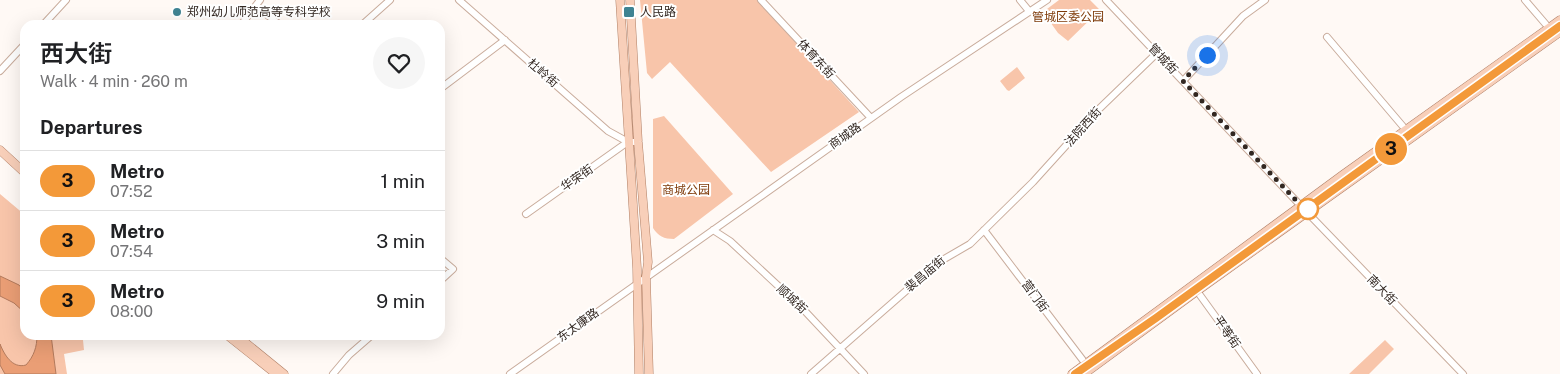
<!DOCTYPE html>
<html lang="en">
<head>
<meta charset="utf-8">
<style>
  body { margin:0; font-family:"Public Sans","Noto Sans SC",sans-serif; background:#f6f6f6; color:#202124; height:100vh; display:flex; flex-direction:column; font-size:19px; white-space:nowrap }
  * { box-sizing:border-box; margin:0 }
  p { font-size:16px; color:#757577 }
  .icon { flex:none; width:28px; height:28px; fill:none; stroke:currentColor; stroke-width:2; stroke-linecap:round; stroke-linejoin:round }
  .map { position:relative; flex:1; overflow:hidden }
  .drawer { position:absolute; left:20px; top:20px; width:425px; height:320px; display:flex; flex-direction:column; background:#fff; border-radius:15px; box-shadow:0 5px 20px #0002 }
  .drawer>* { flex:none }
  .badge { padding:0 10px; border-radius:16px; font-size:18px; line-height:32px }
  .you { position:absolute; width:25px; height:25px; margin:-12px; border:4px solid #fff; border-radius:50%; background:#1a73e8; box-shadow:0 0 0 8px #1a73e833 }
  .map>.badge { position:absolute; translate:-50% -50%; box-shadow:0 0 0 2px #fff }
  h2 { padding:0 20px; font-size:19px; line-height:45px }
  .round { display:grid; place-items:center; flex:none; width:52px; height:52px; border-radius:26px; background:#f6f6f6 }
  .head { display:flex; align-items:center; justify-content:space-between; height:85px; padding:0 20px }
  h1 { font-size:24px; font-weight:600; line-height:38px }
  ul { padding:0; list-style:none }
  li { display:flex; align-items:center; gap:15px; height:60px; padding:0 20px; border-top:1px solid #e0e0e0 }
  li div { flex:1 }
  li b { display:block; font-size:19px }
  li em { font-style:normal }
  li .badge { min-width:55px; font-weight:700; text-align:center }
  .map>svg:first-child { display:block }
  .green { fill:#f8c5aa }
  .water { fill:#ea9e75; stroke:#b37a5c }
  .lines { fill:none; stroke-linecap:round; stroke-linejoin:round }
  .minor-casing { stroke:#c9ac9c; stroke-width:8 }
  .major-casing { stroke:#b07f65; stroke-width:9 }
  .minor { stroke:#fff; stroke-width:6 }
  .major { stroke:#f8cfb9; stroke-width:8 }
  .line-casing { stroke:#fff; stroke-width:11 }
  .line { stroke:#f39939; stroke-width:8 }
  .walk { stroke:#322721; stroke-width:5; stroke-dasharray:0 9 }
  .poi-dot { fill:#3f8392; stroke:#fff; stroke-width:2 }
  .stop-dot { fill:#fff; stroke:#f39939; stroke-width:2.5 }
  .labels { text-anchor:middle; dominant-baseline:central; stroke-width:4; stroke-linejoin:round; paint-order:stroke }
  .poi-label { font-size:12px; fill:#322721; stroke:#fff; text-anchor:start }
  .park-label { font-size:12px; fill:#7e3a09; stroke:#fff }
  .street-label { font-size:12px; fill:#322721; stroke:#fff }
</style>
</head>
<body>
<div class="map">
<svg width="1560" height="374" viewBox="0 0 1560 374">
  <rect width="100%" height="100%" fill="#fff9f5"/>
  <path class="green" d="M640 0H757L859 112 771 172 670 62 652 79 647 73Z
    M1059 0H1090L1100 10 1068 41 1058 33 1043 12Z
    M1017 67 1025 78 1009 91 1007 90 1000 81Z
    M664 116 733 194 674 239C664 239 658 236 653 228V119Z
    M0 194 25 215V335H77L83 340 84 350 64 354 67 374H0Z
    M1385 340 1394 349 1369 374H1349Z"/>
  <path class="water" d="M0 276 19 285 25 292V313L14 303 0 296Z
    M37 335H51L56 374H5L0 365V344C4 354 12 369 26 365 34 356 37 347 37 335Z"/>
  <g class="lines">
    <g class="minor-casing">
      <path id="minor" d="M459 0 608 131 628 142
        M761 0 871 118
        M1020 0 1029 11
        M1106 0 1301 206 1463 374
        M1525 0 1549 28
        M256 6 280 25
        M43 25 66 0
        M241 25 260 0
        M362 25 390 0
        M1327 37 1406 130
        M0 71 25 44
        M1183 81 1243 16 1265 0
        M440 89 505 40
        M526 214 622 146 628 142H638
        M713 230 730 241 802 308 864 374
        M984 230 1085 363
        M440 258 453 269 440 281
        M1197 291 1257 374
        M333 374 349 355 372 335
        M510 374 901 97 1047 0
        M811 374 939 262 970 244 1033 182 1100 108 1157 53"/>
    </g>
    <g class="major-casing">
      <path id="major" d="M620 0 637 268 639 374
        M630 0 638 142 648 262 646 277 649 374
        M0 150 25 173
        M227 335 276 374
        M236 335 284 374
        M1072 374 1344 174 1560 20
        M1084 374 1197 291 1560 32"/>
    </g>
    <use href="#minor" class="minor"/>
    <use href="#major" class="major"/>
  </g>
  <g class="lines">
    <g class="line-casing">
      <path id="line" d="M1075 374 1156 318 1560 26"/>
    </g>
    <use href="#line" class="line"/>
    <path class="walk" d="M1207 55 1183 81 1307 212 1308 209"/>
  </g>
  <g class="poi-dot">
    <circle cx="177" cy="12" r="5"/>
    <rect x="623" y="6" width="12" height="12" rx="2.5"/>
  </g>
  <circle class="stop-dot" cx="1308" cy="209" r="10"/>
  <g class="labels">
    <g class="poi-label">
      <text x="187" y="12">郑州幼儿师范高等专科学校</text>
      <text x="640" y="12">人民路</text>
    </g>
    <g class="park-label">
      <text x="1068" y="17">管城区委公园</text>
      <text x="686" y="190">商城公园</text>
    </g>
    <g class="street-label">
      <text transform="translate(816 59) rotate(47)">体育东街</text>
      <text transform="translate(1163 59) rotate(47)">管城街</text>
      <text transform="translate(543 73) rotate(41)">杜岭街</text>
      <text transform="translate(1083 127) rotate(-48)">法院西街</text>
      <text transform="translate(845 136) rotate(-35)">商城路</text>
      <text transform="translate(577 178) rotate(-35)">华荣街</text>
      <text transform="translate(925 274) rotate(-40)">裴昌庙街</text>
      <text transform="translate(1382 290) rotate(46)">南大街</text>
      <text transform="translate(1035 296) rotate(54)">营门街</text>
      <text transform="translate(792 299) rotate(43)">顺城街</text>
      <text transform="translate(578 325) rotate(-36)">东太康路</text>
      <text transform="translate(1227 332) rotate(55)">平等街</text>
    </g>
  </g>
</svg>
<div class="you" style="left:1207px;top:55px"></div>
<b class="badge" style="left:1391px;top:149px;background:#f39939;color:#111">3</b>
<section class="drawer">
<div class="head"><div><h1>西大街</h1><p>Walk · 4 min · 260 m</p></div><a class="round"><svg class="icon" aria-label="heart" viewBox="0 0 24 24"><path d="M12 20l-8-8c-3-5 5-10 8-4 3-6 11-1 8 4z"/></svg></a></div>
<h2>Departures</h2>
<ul>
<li><span class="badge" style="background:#f39939;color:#111">3</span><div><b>Metro</b><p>07:52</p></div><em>1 min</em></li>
<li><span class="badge" style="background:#f39939;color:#111">3</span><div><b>Metro</b><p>07:54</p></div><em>3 min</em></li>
<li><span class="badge" style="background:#f39939;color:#111">3</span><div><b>Metro</b><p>08:00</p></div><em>9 min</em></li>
</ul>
</section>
</div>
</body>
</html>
